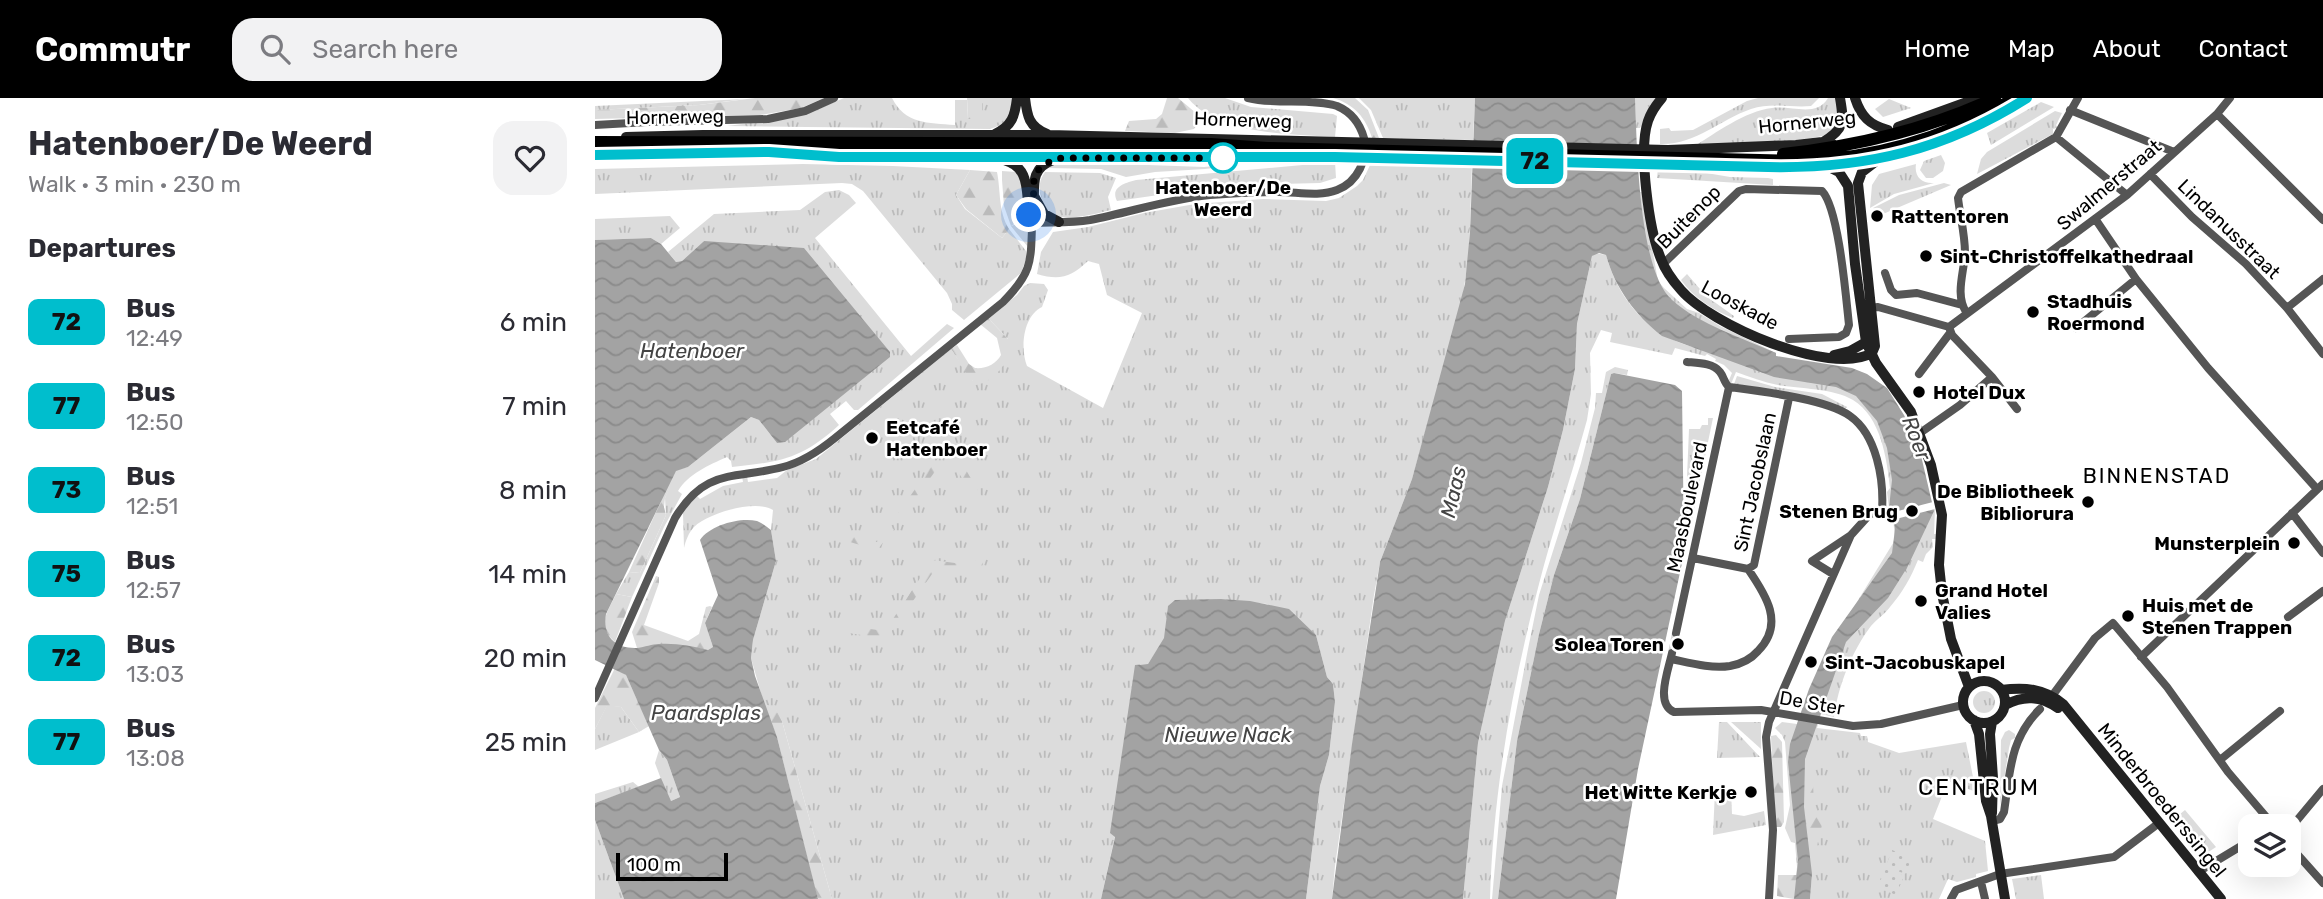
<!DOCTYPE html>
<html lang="en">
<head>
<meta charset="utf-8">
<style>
  body { margin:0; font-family:Rubik,sans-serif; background:#f2f2f3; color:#2b2b33; height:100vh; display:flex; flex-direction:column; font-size:26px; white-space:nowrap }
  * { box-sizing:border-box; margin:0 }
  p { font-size:23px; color:#7c7c81 }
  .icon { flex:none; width:38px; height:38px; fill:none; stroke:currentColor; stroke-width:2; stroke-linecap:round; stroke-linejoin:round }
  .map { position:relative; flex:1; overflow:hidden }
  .sheet { display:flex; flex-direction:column; background:#fff; width:595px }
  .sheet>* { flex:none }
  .badge { padding:0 14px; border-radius:10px; font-size:24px; line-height:46px }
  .controls { position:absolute; left:1643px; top:716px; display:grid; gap:14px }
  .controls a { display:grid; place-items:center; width:63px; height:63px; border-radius:14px; background:#fff; box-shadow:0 7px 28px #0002; font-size:35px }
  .scale { position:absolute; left:21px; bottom:18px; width:112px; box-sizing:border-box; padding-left:7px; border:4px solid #000; border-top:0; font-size:19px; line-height:24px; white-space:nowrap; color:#000; -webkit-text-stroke:5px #fff; paint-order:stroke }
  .you { position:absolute; width:35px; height:35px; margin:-18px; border:5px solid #fff; border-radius:50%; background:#1a73e8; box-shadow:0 0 0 10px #1a73e833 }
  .map>.badge { position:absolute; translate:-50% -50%; box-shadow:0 0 0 4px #fff }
  h2 { padding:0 28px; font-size:26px; line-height:63px }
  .round { display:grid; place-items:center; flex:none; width:74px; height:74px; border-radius:21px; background:#f2f2f3 }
  .overview { display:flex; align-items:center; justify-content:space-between; height:119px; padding:0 28px }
  h1 { font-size:33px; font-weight:700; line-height:52px }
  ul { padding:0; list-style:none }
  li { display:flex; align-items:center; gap:21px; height:84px; padding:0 28px }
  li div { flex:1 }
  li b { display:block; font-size:26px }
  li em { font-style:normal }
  li .badge { min-width:77px; font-weight:700; text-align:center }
  header { display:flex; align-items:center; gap:42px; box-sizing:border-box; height:98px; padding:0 35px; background:#000; color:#fff }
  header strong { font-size:33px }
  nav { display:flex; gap:38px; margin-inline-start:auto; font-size:24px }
  .search { width:490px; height:63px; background:#f2f2f3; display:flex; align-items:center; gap:18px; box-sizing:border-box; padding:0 24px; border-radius:21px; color:#7c7c81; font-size:26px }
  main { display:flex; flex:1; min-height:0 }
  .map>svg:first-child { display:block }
  .grass { fill:url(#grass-tufts) }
  .forest { fill:url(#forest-firs) }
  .garden { fill:url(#garden-dots) }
  .water { fill:url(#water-waves) }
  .pier { fill:#fff }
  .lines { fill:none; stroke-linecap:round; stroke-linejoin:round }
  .minor-tunnel { stroke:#d9d9d9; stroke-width:8; stroke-dasharray:8 4; stroke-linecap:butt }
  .minor { stroke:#555; stroke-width:8 }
  .secondary { stroke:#222; stroke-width:10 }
  .primary { stroke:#000; stroke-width:12 }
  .line-casing { stroke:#fff; stroke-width:16 }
  .line { stroke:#00becd; stroke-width:10 }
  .walk { stroke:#000; stroke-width:7; stroke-dasharray:0 12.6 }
  .stop-dot { fill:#fff; stroke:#00becd; stroke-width:3.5 }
  .poi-dot { fill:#000; stroke:#fff; stroke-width:2.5 }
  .labels { text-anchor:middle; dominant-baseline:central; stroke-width:5; stroke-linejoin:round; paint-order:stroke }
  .street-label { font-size:19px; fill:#000; stroke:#fff }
  .stop-label { font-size:19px; font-weight:bold; fill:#000; stroke:#fff }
  .poi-label { font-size:19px; font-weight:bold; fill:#000; stroke:#fff; text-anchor:start }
  .water-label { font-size:21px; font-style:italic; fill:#444; stroke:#fff }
  .neighbourhood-label { font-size:21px; letter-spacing:2px; fill:#000; stroke:#fff }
  .quarter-label { font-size:23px; letter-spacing:2px; fill:#000; stroke:#fff }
</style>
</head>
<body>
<header>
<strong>Commutr</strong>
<div class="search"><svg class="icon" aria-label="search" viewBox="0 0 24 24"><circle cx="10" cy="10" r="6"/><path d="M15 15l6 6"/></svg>Search here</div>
<nav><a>Home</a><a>Map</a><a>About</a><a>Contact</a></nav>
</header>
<main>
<section class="sheet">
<div class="overview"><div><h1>Hatenboer/De Weerd</h1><p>Walk · 3 min · 230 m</p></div><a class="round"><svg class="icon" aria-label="heart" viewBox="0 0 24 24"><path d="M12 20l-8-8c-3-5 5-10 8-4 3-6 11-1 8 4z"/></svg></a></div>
<h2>Departures</h2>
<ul>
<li><span class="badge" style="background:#00becd;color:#111">72</span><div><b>Bus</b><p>12:49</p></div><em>6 min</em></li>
<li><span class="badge" style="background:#00becd;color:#111">77</span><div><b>Bus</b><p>12:50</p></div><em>7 min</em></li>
<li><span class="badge" style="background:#00becd;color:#111">73</span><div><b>Bus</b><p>12:51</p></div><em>8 min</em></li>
<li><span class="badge" style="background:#00becd;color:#111">75</span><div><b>Bus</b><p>12:57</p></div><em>14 min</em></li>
<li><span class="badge" style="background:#00becd;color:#111">72</span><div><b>Bus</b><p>13:03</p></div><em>20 min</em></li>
<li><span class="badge" style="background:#00becd;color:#111">77</span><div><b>Bus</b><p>13:08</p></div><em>25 min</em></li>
</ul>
</section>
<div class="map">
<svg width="1728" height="801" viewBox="0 0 1728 801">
  <defs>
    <pattern id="grass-tufts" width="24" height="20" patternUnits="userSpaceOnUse" patternTransform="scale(1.75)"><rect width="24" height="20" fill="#dcdcdc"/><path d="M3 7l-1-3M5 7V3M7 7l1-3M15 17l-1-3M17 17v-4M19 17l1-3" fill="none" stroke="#bbb"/></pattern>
    <pattern id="forest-firs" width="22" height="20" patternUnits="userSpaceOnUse" patternTransform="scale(1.75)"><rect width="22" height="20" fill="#dcdcdc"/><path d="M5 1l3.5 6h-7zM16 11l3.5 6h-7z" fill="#bbb"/></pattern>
    <pattern id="garden-dots" width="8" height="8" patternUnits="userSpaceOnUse" patternTransform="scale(1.75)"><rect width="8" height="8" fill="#dcdcdc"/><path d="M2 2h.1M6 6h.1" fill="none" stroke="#bbb" stroke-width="1.8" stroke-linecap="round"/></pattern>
    <pattern id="water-waves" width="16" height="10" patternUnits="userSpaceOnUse" patternTransform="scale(1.75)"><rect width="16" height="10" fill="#a3a3a3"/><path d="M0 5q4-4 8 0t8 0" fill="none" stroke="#8b8b8b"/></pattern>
  </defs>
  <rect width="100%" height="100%" fill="#fff"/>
  <path class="grass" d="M249 0H297C310 26 333 25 360 27V2H372L373 21H386L387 0H419C417 17 412 26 395 31L132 28 163 24 223 11Z
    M593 0H630L656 9 738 16 742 18 740 39C698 36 622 37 593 0Z
    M764 0H880L878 42 788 40 776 12Z
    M1040 0H1061L1045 30H1041Z
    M1163 0H1224L1216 8C1196 10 1177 4 1156 11 1124 22 1101 47 1065 46V31L1074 30 1076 33 1098 32 1152 3Z
    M1233 0H1242L1243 26 1232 37 1217 40 1185 44 1098 49C1121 35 1150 13 1177 10 1197 7 1221 20 1233 0Z
    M150 1 104 7 0 12V8Z
    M1294 1 1316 10 1288 19 1280 11Z
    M1446 4 1459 9 1396 47 1392 35Z
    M1460 13 1467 15 1461 27 1462 30 1458 31V36L1382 76 1386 61 1392 54Z
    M1346 57 1350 65 1348 73 1338 80H1331L1325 72 1329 63Z
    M697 61 610 71 560 74 531 79 506 71 451 70 463 65H498L609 69Z
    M740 64 741 80 725 85 652 87 598 92 522 103C515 89 530 85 541 82Z
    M776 65 877 67 874 156 867 203 817 381 785 464 779 497 740 768 737 801H711L725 688 734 657 740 604 738 586 732 579 721 537 672 506 626 501 573 509 570 540 553 566H545L520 738 506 801H237L187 623 181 612 169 606 156 560 158 542 181 463 176 432 178 412C161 401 113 415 99 429 93 436 91 442 89 450L88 415 101 397 105 401 128 388 148 384 147 378H152L153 384 182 380 192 372 221 361 356 251 378 283 400 276 413 241 393 220 422 197 429 188 435 185 449 186 453 192 447 209C428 218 425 250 432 268L508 310 547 215 512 197 504 166 493 163C476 179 465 183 442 176L446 154 458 134 493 129 549 115 600 106 668 101 731 103 744 100 762 88 768 82Z
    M208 66 298 68 375 72 361 97 370 111 407 140 414 131 431 153 432 158 426 175 369 222 357 212V206L352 195 268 93 257 86 247 85 0 96V71Z
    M1321 66C1319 79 1327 86 1339 85L1299 96 1275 110 1277 87 1284 76Z
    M1063 70 1094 72 1135 79 1173 80 1178 81V87L1062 80Z
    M407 73 421 74C433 88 432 130 433 149L416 128 422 126 418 82H407Z
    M450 74 505 75 521 80 513 99 516 112C495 117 476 123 455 117 447 103 439 89 450 74Z
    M1349 85 1356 87 1288 116 1278 110 1304 97Z
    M244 92 254 97 261 105 220 140 316 258 352 226 359 230 263 312H259L251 303 235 316 244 327C207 361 185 364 137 369L136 363 132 359C114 367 93 376 83 393L87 396 69 429 37 499 21 496 34 474 45 475 71 417 70 400 76 386 75 383 81 372 93 369 156 319 164 322 182 345 109 143 87 163 81 164 73 154 119 116 205 112 230 94Z
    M1045 94H1047L1063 183 1069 190 1092 211 1104 215 1125 228 1181 255V258L1210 266 1262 273 1340 411 1339 436H1342V441H1337L1338 449 1331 456 1328 464 1323 462C1316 479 1308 494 1295 509 1290 516 1282 521 1276 528 1257 553 1243 588 1239 619L1226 616 1222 630 1265 635 1266 638H1272L1273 644 1304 655 1371 644 1381 694 1353 683 1338 721 1390 743 1393 773 1381 776V779L1362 784 1353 781 1344 801H1215L1217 776 1213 801H1198L1202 769 1200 745 1196 744 1190 730 1195 707 1190 644 1187 637 1180 630 1187 624 1202 626 1237 541 1257 512 1300 442 1297 407 1294 410 1292 394 1295 390C1292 361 1286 319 1258 302 1238 290 1205 291 1183 287 1168 284 1155 279 1141 274L1136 286 1134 282 1137 275 1129 267 1120 263 1121 261 1112 256 1110 258 1080 250 1077 257 1015 244 1017 235 1006 232 995 255 996 296 992 322C977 377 958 431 944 486 917 588 898 695 895 801H868L883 645 910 523 953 389 968 332 980 271 982 226 997 158 1000 155 1011 157C1023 201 1053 237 1098 249L1052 218Z
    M75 118 85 130 66 146 56 140 0 142V121Z
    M1092 176 1111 198 1139 218 1138 220C1119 213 1098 199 1086 182Z
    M1020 269 1033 272 1032 277 1019 275 1016 276 985 401 959 477 944 536 922 643 903 801H897L907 688 933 551 944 497 986 365 1000 310 1001 295H1007L1011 274Z
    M1142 278 1180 289 1227 296 1252 309 1250 311 1232 304 1139 286Z
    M1113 320H1118L1092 445 1089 451 1094 331H1105L1107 327H1113Z
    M1378 604a11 11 0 1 1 22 0a11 11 0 1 1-22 0Z
    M12 607 26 609 44 634 0 652V631Z
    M1124 624H1132L1165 659 1122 660Z
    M1136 624H1166V651Z
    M1414 632 1420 636V640L1416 642 1414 650 1405 708 1406 642 1410 634Z
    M64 652 72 662 85 699 76 703 73 700 60 665Z
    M38 684 44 689 0 705V696Z
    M1136 691 1137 716 1149 718 1169 713 1171 727 1118 737 1120 692Z
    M1590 712 1621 749 1609 757 1579 721Z
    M0 722 29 801H0Z
    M1446 777 1449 801H1421L1417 781Z"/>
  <path class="forest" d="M160 0H229L206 10 165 17 0 21V12L104 7Z
    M372 0H387V21H373Z
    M572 0H583L607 20 599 31 580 35 530 33 534 23 561 21 567 16Z
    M738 0H760L773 12 784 40H777C771 20 759 6 738 0Z
    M375 72 402 74C406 94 403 113 414 131L407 140 371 111 361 97Z
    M407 82H418L422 85 424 123 416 128 409 108Z
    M393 220 413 241 416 255C412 264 393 292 379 284 370 278 363 260 356 251L362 247 374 266 380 270C391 271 401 266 406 257L402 240 385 226Z
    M337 367 341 372 303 425 297 424Z
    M368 367 407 433 384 471 379 464 402 432 363 374Z
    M75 383 77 386 70 400 69 409 71 417 45 475 34 474Z
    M292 430 299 431 282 452 255 444 259 437 282 444Z
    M337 462 375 467 378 474 342 469 291 541 248 534 244 521 248 515 253 528 290 533Z
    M61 478 64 479V485L49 527 93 543 104 536 111 509 115 508 117 509 110 525 118 549 113 552C83 546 72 546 42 550L37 534Z
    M21 496 37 499 20 544C1 528 12 515 21 496Z
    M20 570 31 577 54 628 44 634 26 609 12 608 0 631V610Z
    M169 606 181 611 187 623 237 801H223L221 795 182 639Z
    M1181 637 1187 644 1189 724 1186 729H1180L1176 638Z
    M1209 681 1218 684 1219 710 1227 727 1221 752 1216 754 1209 709Z
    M1183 777H1202L1199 801 1182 798Z"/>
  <path class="garden" d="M1297 752 1317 760 1310 776 1291 768Z
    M1290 770 1309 778 1301 797 1282 789Z"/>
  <path class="water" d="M880 0H1040C1042 46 1043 172 1077 202 1105 227 1148 240 1181 255V258L1257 270 1272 276 1292 290 1309 317 1324 349 1339 413 1311 472 1312 475 1310 473 1293 500 1251 544 1210 661 1209 709 1217 776 1215 801H1199L1203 763 1193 664 1195 646 1214 591 1237 539 1297 455 1300 431 1297 413 1294 410 1297 382 1292 350 1282 323 1261 298 1241 289 1179 279 1067 238C1040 217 1020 190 1011 157L1004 155 997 158 982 226 980 271 968 332 953 389 910 523 883 645 868 801H737L757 646 785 464 817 381 870 186 875 134Z
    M56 140 66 146 81 164 87 163 109 143 209 150 295 254V259L190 344 182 345 164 322 156 319 93 369 81 373 11 516C7 538 20 551 42 550 50 549 57 546 64 546 81 545 97 548 113 552L118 549 110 525 123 497 105 442C115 427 145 419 162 423 167 425 171 428 176 432L181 463 158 542 156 560 160 578 182 639 223 801H29L0 722V705L66 680 76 703 85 699 72 662 64 652 31 577 0 562V142Z
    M1019 275 1080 287 1087 293 1089 451H1090L1043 671 1021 801H903L922 643 944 536 959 477 985 401 1016 276Z
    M626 501 655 503 694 511 721 537 732 579 738 586 740 604 734 657 725 688 711 801H506L520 739 515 735 540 567 553 566 569 540 573 508 580 502Z"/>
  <path class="pier" d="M1338 404 1340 411 1297 422 1294 412 1299 414Z"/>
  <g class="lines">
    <path class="minor-tunnel" d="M1077 555 1081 535"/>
    <path class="minor" d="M1475 12 1579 54
      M1622 16 1728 122
      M0 27 53 24 173 21 210 13 239 0
      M1461 39 1532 97
      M1555 76 1597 119 1651 166 1692 210 1728 256
      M1501 122 1541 181 1613 270 1722 391
      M1068 166 1144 93 1151 91 1227 93C1244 111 1251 200 1254 227L1251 235 1244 239 1194 241
      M1290 175 1296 192 1301 197 1322 195 1367 207
      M1273 210 1283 209 1354 229
      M1692 210 1728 181
      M1371 214C1360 196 1369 175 1370 155 1370 136 1365 118 1363 100L1366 94 1461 39 1483 0
      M1354 229 1532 97 1622 16 1635 0
      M1354 229 1357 237 1397 279 1422 311
      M1481 230 1541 181
      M1092 264C1103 265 1118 265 1125 274 1129 279 1129 285 1134 289 1164 293 1232 301 1255 318 1282 337 1289 382 1287 413L1275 416 1256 437 1174 624 1171 639 1178 732 1174 801
      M1324 276 1355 235
      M1325 335 1365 307 1397 279
      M1697 415 1728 455
      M1153 471 1159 467 1194 300
      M1238 476 1217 463 1256 437
      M1693 519 1728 493
      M1081 535 1134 289
      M1077 555C1073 573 1060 606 1079 614L1166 612 1258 628 1286 626 1368 607
      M1546 559 1728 386
      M1076 561C1095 565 1116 571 1135 568 1146 566 1156 561 1163 553 1190 526 1171 497 1153 471L1098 460
      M1457 598 1500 540 1518 525 1572 589 1633 674 1679 728
      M0 600 80 420C111 369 139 382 188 369 208 364 224 353 240 340L408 204C437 175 436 164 437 125 456 124 476 125 495 122 536 114 574 101 615 97 638 95 661 94 684 94 702 94 725 99 742 92 763 84 773 61 769 40 765 26 756 14 742 8 715 0 681 7 653 0
      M1625 662 1685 613
      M1397 723 1405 721 1409 714C1415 674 1415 640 1445 611
      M1694 732 1728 691
      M1694 747 1728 785
      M1603 774 1656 742
      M1386 784 1390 801
      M1356 801 1361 792 1405 776 1519 759 1564 725"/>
    <path class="secondary" d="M430 0C432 18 434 29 452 36
      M1067 0C1061 7 1056 14 1053 23 1043 52 1054 132 1066 161 1070 172 1078 183 1086 192 1115 226 1235 279 1277 255
      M1260 0C1266 19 1275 27 1293 32
      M1303 29 1383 0
      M400 36C417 28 420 18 422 0
      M31 39 108 37H454L1073 52 1201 47 1236 43
      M1228 44C1250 31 1249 23 1245 0
      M226 57 467 60 740 59 1032 65
      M409 62C440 71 428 100 437 125
      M1083 66C1220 72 1311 76 1432 0
      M1234 69 1244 74 1253 88 1260 166 1271 244 1281 265 1316 314 1336 367 1347 417 1344 467 1347 495 1356 541 1374 589
      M439 98 449 116 464 124
      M439 106C439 86 436 70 458 62
      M1277 255 1280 248 1263 85 1267 74 1280 64
      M1239 257 1255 253 1271 244
      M1368 604a21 21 0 1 1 42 0a21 21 0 1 1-42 0Z
      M1406 592C1429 589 1449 590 1468 606L1626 801
      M1410 607C1429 597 1445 598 1463 610
      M1379 622 1384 636 1391 703 1396 718 1410 801
      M1397 715 1398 680 1395 636 1397 624"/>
    <path class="primary" d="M0 44 616 46 672 50 1207 63C1283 60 1353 39 1420 0
      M1188 56C1262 48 1332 32 1400 0
      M0 57 252 52"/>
  </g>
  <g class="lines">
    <g class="line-casing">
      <path id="line" d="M0 57 174 54 244 59H740L1173 69C1270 71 1350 52 1432 0"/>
    </g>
    <use href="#line" class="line"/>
    <path class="walk" d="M434 117 437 125C444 92 425 70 467 60H628"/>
  </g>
  <circle class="stop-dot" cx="628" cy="60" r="14"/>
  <g class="poi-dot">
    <circle cx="1282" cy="118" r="7"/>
    <circle cx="1331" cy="158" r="7"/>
    <circle cx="1438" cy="214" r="7"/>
    <circle cx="1324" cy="294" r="7"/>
    <circle cx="277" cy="340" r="7"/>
    <circle cx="1493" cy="404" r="7"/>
    <circle cx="1317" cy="413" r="7"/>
    <circle cx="1699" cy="445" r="7"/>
    <circle cx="1326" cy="503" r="7"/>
    <circle cx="1533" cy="518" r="7"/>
    <circle cx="1083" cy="546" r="7"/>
    <circle cx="1216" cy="564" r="7"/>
    <circle cx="1156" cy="694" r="7"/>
  </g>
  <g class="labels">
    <g class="street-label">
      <text transform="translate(80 19) rotate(-1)">Hornerweg</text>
      <text transform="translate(648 22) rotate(2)">Hornerweg</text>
      <text transform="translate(1212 24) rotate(-6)">Hornerweg</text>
      <text transform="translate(1514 87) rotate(-40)">Swalmerstraat</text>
      <text transform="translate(1094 119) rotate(-45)">Buitenop</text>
      <text transform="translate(1634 131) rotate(44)">Lindanusstraat</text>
      <text transform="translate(1145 207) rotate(28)">Looskade</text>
      <text transform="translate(1160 384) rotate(-78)">Sint Jacobslaan</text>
      <text transform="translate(1092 409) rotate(-78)">Maasboulevard</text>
      <text transform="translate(1217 605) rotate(10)">De Ster</text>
      <text transform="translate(1567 702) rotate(51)">Minderbroederssingel</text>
    </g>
    <g class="stop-label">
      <text x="628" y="89">Hatenboer/De<tspan x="628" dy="22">Weerd</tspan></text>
    </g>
    <g class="poi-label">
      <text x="1296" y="118">Rattentoren</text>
      <text x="1345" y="158">Sint-Christoffelkathedraal</text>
      <text x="1452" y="203">Stadhuis<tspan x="1452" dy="22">Roermond</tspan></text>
      <text x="1338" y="294">Hotel Dux</text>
      <text x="291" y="329">Eetcafé<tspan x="291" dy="22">Hatenboer</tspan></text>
      <text x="1479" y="393" text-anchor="end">De Bibliotheek<tspan x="1479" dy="22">Bibliorura</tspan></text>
      <text x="1303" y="413" text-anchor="end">Stenen Brug</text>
      <text x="1685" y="445" text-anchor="end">Munsterplein</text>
      <text x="1340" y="492">Grand Hotel<tspan x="1340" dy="22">Valies</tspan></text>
      <text x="1547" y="507">Huis met de<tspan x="1547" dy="22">Stenen Trappen</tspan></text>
      <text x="1069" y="546" text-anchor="end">Solea Toren</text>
      <text x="1230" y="564">Sint-Jacobuskapel</text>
      <text x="1142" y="694" text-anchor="end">Het Witte Kerkje</text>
    </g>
    <g class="water-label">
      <text x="97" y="252">Hatenboer</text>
      <text transform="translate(1322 340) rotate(69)">Roer</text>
      <text transform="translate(858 394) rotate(-77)">Maas</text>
      <text x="111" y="614">Paardsplas</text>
      <text x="633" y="636">Nieuwe Nack</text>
    </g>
    <g class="neighbourhood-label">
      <text x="1562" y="377">BINNENSTAD</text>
    </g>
    <g class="quarter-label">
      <text x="1384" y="689">CENTRUM</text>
    </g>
  </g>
</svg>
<div class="controls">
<a><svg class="icon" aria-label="layers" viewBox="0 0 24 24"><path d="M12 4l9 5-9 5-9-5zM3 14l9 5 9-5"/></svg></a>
</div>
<div class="scale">100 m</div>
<div class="you" style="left:434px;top:117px"></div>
<b class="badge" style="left:940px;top:63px;background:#00becd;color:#111">72</b>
</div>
</main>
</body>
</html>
